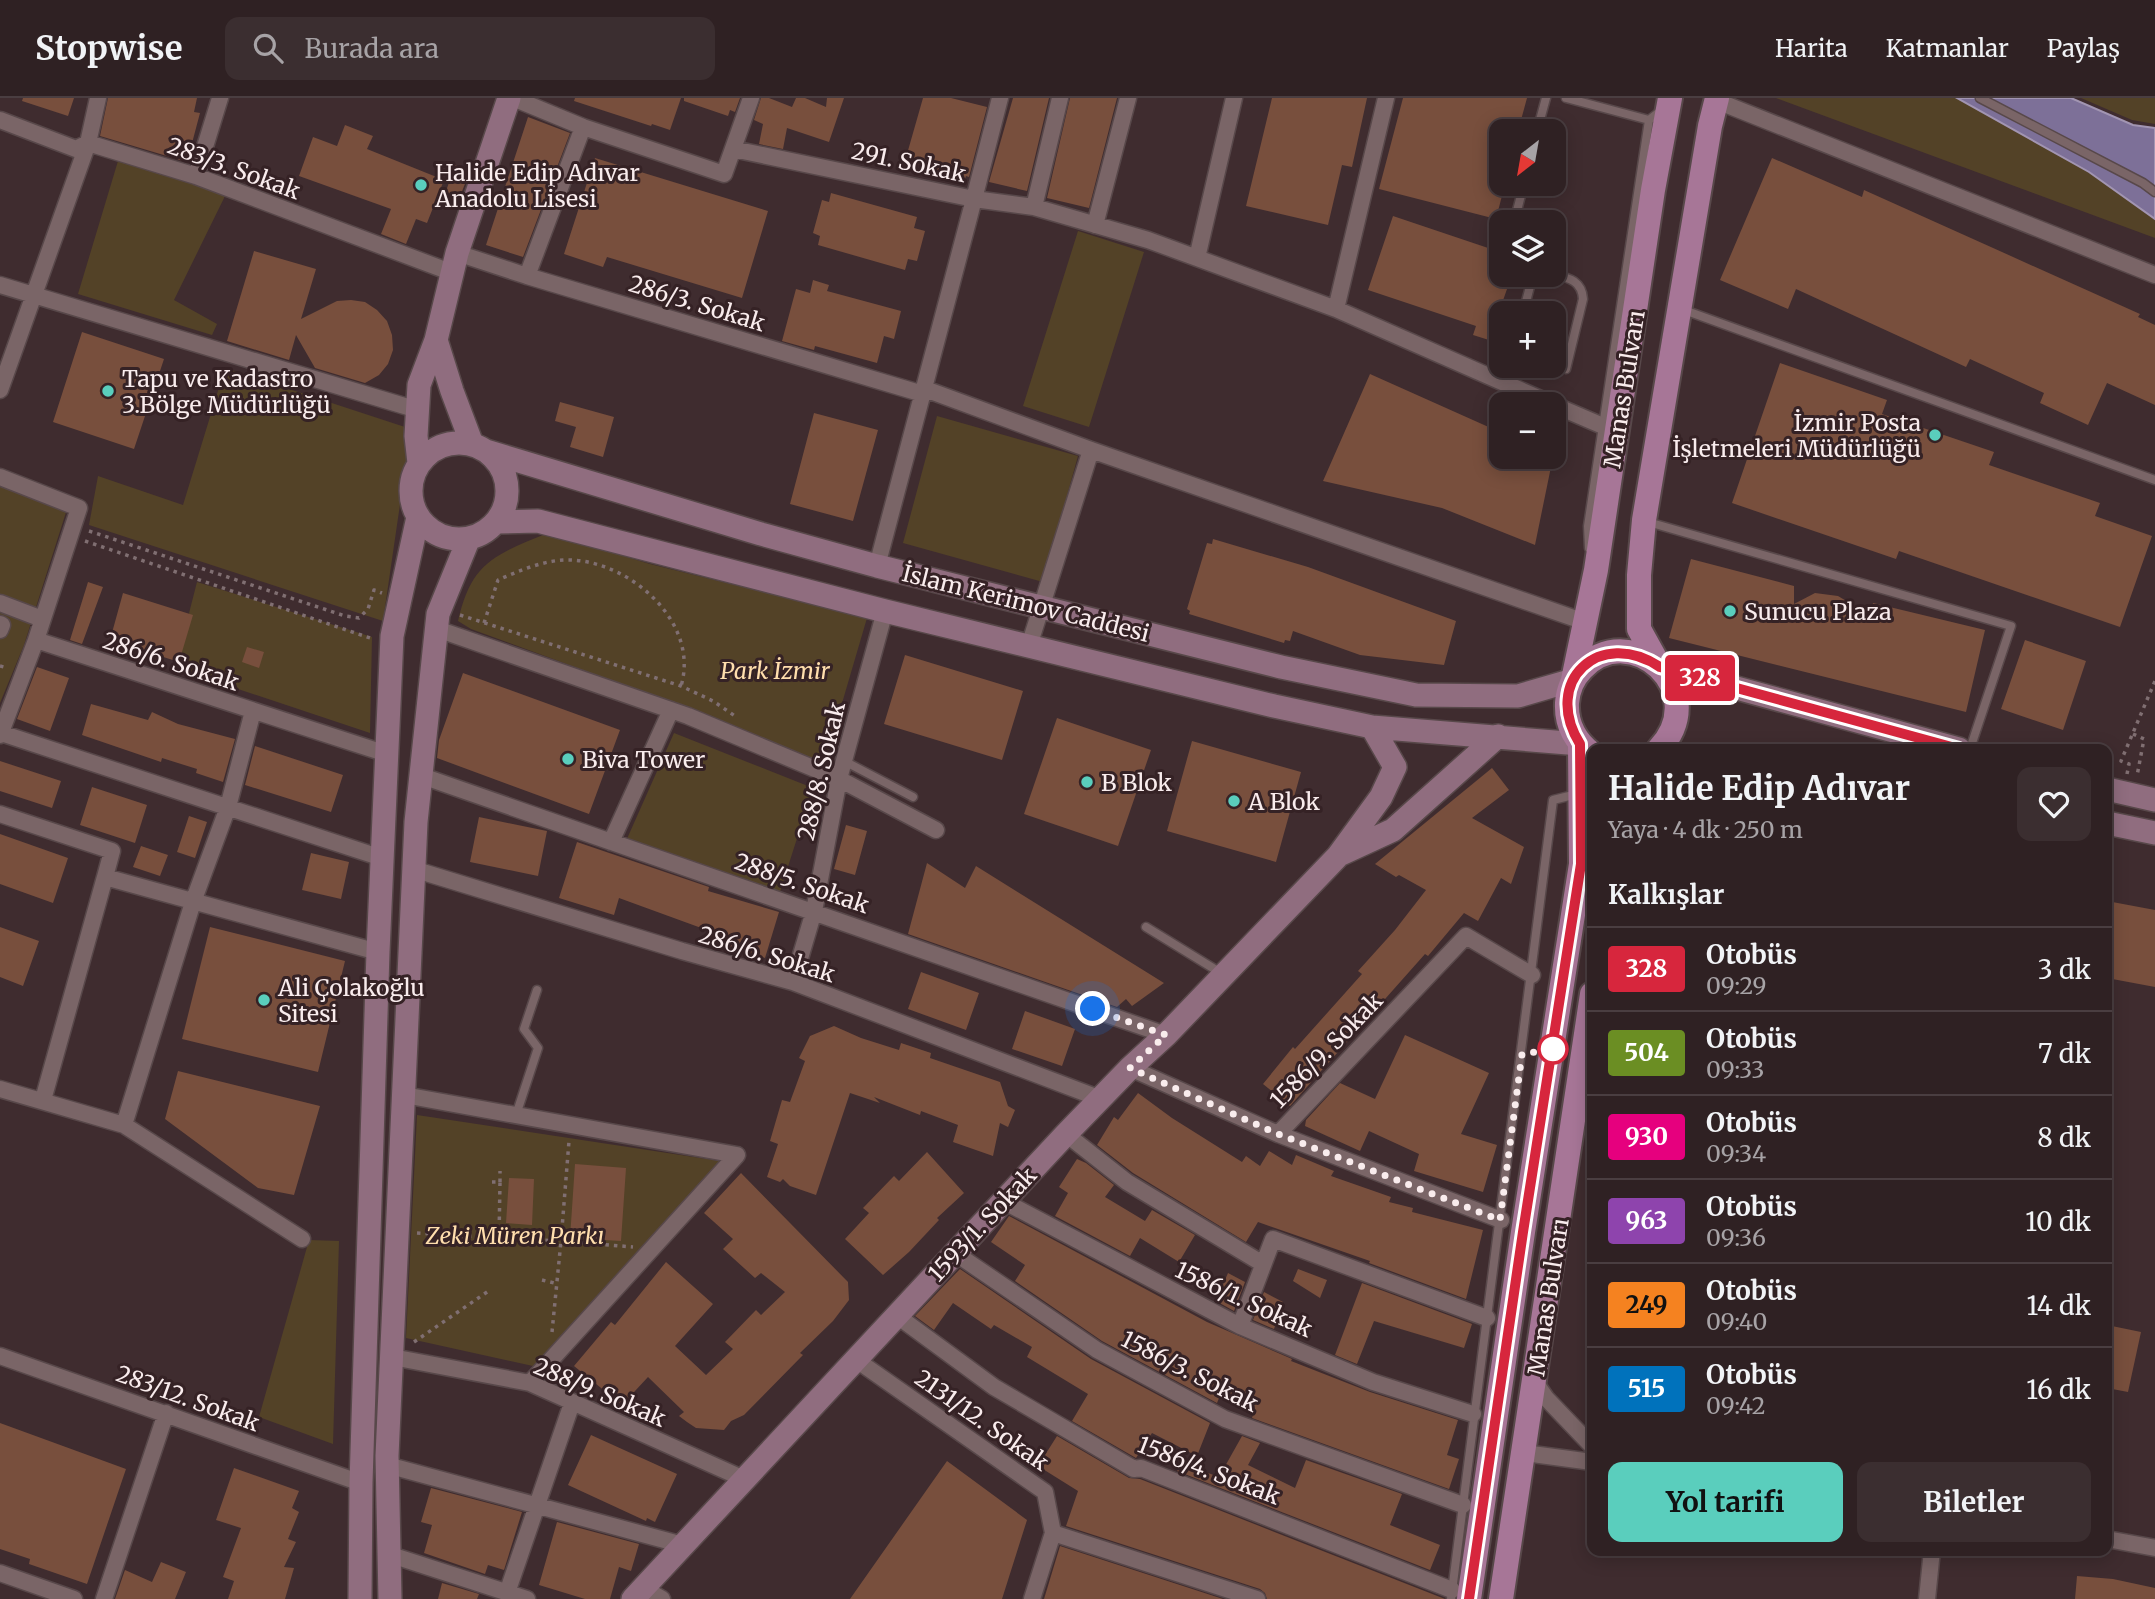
<!DOCTYPE html>
<html lang="tr">
<head>
<meta charset="utf-8">
<style>
  body { margin:0; font-family:Merriweather,serif; background:#3b2e30; color:#f1f3f6; height:100vh; display:flex; flex-direction:column; font-size:26px; white-space:nowrap }
  * { box-sizing:border-box; margin:0 }
  p { font-size:23px; color:#a7a3a6 }
  .icon { flex:none; width:38px; height:38px; fill:none; stroke:currentColor; stroke-width:2; stroke-linecap:round; stroke-linejoin:round }
  .map { position:relative; flex:1; overflow:hidden }
  .side { position:absolute; left:1587px; top:646px; width:525px; height:812px; display:flex; flex-direction:column; background:#2f2123; border-radius:14px; box-shadow:0 4px 18px #0003,0 0 0 2px #4a3e41 }
  .side>* { flex:none }
  .badge { padding:0 14px; border-radius:5px; font-size:24px; line-height:46px }
  .needle { width:46px; rotate:211deg }
  .buttons { position:absolute; left:1489px; top:21px; display:grid; gap:14px }
  .buttons a { display:grid; place-items:center; width:77px; height:77px; border-radius:14px; background:#2f2123; box-shadow:0 4px 18px #0003,0 0 0 2px #4a3e41; font-size:35px }
  .you { position:absolute; width:35px; height:35px; margin:-18px; border:5px solid #fff; border-radius:50%; background:#1a73e8; box-shadow:0 0 0 10px #1a73e833 }
  .map>.badge { position:absolute; translate:-50% -50%; box-shadow:0 0 0 4px #fff }
  h2 { padding:0 21px; font-size:26px; line-height:63px }
  .round { display:grid; place-items:center; flex:none; width:74px; height:74px; border-radius:14px; background:#3b2e30 }
  .head { display:flex; align-items:center; justify-content:space-between; height:119px; padding:0 21px }
  h1 { font-size:33px; font-weight:700; line-height:52px }
  .primary-button { display:flex; gap:14px; margin-top:auto; padding:14px 21px }
  .primary-button a { flex:1; height:80px; border-radius:14px; background:#5acebd; color:#111; font-size:28px; font-weight:700; line-height:80px; text-align:center }
  .primary-button a+a { background:#3b2e30; color:#f1f3f6 }
  ul { padding:0; list-style:none }
  li { display:flex; align-items:center; gap:21px; height:84px; padding:0 21px; border-top:2px solid #4a3e41 }
  li div { flex:1 }
  li b { display:block; font-size:26px }
  li em { font-style:normal }
  li .badge { min-width:77px; font-weight:700; text-align:center }
  header { display:flex; align-items:center; gap:42px; box-sizing:border-box; height:98px; padding:0 35px; background:#2f2123; border-bottom:2px solid #4a3e41 }
  header strong { font-size:33px }
  nav { display:flex; gap:38px; margin-inline-start:auto; font-size:24px }
  .search { width:490px; height:63px; background:#3b2e30; display:flex; align-items:center; gap:18px; box-sizing:border-box; padding:0 24px; border-radius:14px; color:#a7a3a6; font-size:26px }
  .map>svg:first-child { display:block }
  .green { fill:#534227 }
  .water { fill:#7d7098; stroke:#a295b2; stroke-width:2 }
  .building { fill:#784f3d }
  .lines { fill:none; stroke-linecap:round; stroke-linejoin:round }
  .lane-casing { stroke:#58484a; stroke-width:11 }
  .street-casing { stroke:#58484a; stroke-width:19 }
  .secondary-casing { stroke:#58484a; stroke-width:26 }
  .primary-casing { stroke:#58484a; stroke-width:28 }
  .path { stroke:#806f72; stroke-width:3.5; stroke-dasharray:3.5 5; stroke-linecap:butt }
  .lane { stroke:#7a6567; stroke-width:8 }
  .street { stroke:#7a6567; stroke-width:16 }
  .secondary { stroke:#906d7f; stroke-width:23 }
  .primary { stroke:#a77697; stroke-width:24 }
  .line-casing { stroke:#fff; stroke-width:16 }
  .line { stroke:#d7263d; stroke-width:10 }
  .walk { stroke:#f9eced; stroke-width:7; stroke-dasharray:0 12.6 }
  .poi-dot { fill:#5acebd; stroke:#352225; stroke-width:2.5 }
  .stop-dot { fill:#fff; stroke:#d7263d; stroke-width:3.5 }
  .labels { text-anchor:middle; dominant-baseline:central; stroke-width:6; stroke-linejoin:round; paint-order:stroke }
  .street-label { font-size:23px; fill:#f9eced; stroke:#352225 }
  .poi-label { font-size:23px; fill:#f9eced; stroke:#352225; text-anchor:start }
  .park-label { font-size:23px; font-style:italic; fill:#ffdead; stroke:#352225 }
</style>
</head>
<body>
<header>
<strong>Stopwise</strong>
<div class="search"><svg class="icon" aria-label="search" viewBox="0 0 24 24"><circle cx="10" cy="10" r="6"/><path d="M15 15l6 6"/></svg>Burada ara</div>
<nav><a>Harita</a><a>Katmanlar</a><a>Paylaş</a></nav>
</header>
<div class="map">
<svg width="2155" height="1501" viewBox="0 0 2155 1501">
  <rect width="100%" height="100%" fill="#3f2c2f"/>
  <path class="green" d="M1776 0H1957L2089 74 2155 121V140Z
    M2081 0H2155V26L2132 22Z
    M118 63 226 96 174 202 217 226 212 237 78 196Z
    M1078 133 1144 154 1089 329 1023 308Z
    M225 270 411 331 383 523 89 427 98 378 183 407Z
    M937 318 1078 358 1043 484 903 445Z
    M0 379 68 408 24 547 0 605Z
    M543 437 567 441 650 466 867 520 823 670 662 601 471 531 458 523C471 467 491 458 543 437Z
    M197 484 372 539 370 635 175 570Z
    M674 635 813 690 779 797 626 743Z
    M417 1017 720 1063 533 1268 406 1240Z
    M309 1142 339 1143 333 1346 259 1319Z"/>
  <path class="water" d="M1957 0H2071L2133 27 2155 30V121L2089 74Z"/>
  <path class="building" d="M23 0H74L68 18 22 3Z
    M108 0H197L194 14 200 15 187 64 100 38Z
    M575 0H681L670 32 652 26 651 28 574 3Z
    M684 0H740L735 14 730 12 728 18 684 3Z
    M761 0H769L792 9 796 0H805L826 9 827 0H844L829 44 787 30 783 51 759 46 763 26 754 22Z
    M923 0H951L987 9 969 79 966 78 965 81 905 63Z
    M1013 0H1049L1027 93 989 84Z
    M1070 0H1117L1089 110 1047 100Z
    M1272 0H1367L1352 69 1342 67 1328 127 1246 108Z
    M1403 0H1527L1518 33H1502V86H1505L1496 121 1379 91Z
    M528 19 570 35 523 159 486 147Z
    M345 27 373 38 367 51 444 82 427 125 416 121 406 146 381 136 391 111 299 78 313 39 337 48Z
    M595 60 768 113 742 200 607 159 603 169 564 156Z
    M1772 60 1862 99 1864 92 2140 216 2138 219 2155 227V307L2107 285 2088 327 2040 305 2044 295 1970 261 1966 269 1796 191 1788 211 1720 182Z
    M455 67 470 73 459 101 445 96Z
    M831 95 917 119 914 130 925 133 917 163 908 161 905 172 818 147 820 138 813 135 822 102 829 104Z
    M1393 118 1500 154 1497 161 1502 162V177H1512L1489 242 1473 237 1476 228 1368 192Z
    M254 153 316 171 301 221 337 203 351 202 365 204 377 212 387 223 392 237 393 252 388 266 379 277 365 285 315 270 296 237 289 262 227 243Z
    M813 182 829 187 827 193 901 213 894 241 884 238 877 265 815 248 814 252 782 243 796 191 810 195Z
    M82 234 164 261 134 351 53 324Z
    M1780 265 1887 302 1882 316 1994 354 1989 367 2100 405 2095 418 2152 438 2120 529 1899 453 1896 461 1732 405Z
    M1370 276 1502 335V359H1553L1535 447 1442 410 1323 383Z
    M560 304 614 319 603 359 570 349 576 329 555 323Z
    M814 315 878 332 853 423 790 406Z
    M1213 441 1308 469 1456 523 1444 567 1360 557 1293 533 1290 543 1285 542 1284 545 1189 516 1190 513 1187 511 1207 445 1212 446Z
    M1691 461 1794 488V506L1815 495 1838 498 1870 517 1873 505 1985 532 1966 614 1669 540Z
    M88 484 103 489 82 546 70 542Z
    M123 495 193 517 179 564 110 542Z
    M2025 542 2086 563 2063 632 2001 611Z
    M247 549 264 554 259 570 242 564Z
    M905 557 1023 593 1002 662 884 626Z
    M37 569 69 580 50 633 17 621Z
    M463 575 620 632 589 716 437 660 439 642Z
    M91 606 148 622 152 614 178 626 235 641 223 684 196 675 197 671 162 660 161 664 82 637Z
    M1057 620 1151 652 1118 748 1024 716Z
    M1192 643 1301 674 1276 764 1167 733Z
    M255 648 343 677 331 714 245 687Z
    M0 663 61 683 52 710 0 693Z
    M1492 670 1509 692 1472 720 1524 749 1511 786 1501 780 1478 823 1464 815 1428 858 1425 856 1290 1008 1263 986 1293 949 1295 951 1362 876 1358 873 1395 832 1426 792 1399 777 1396 779 1375 766Z
    M92 689 147 707 135 745 80 727Z
    M189 718 207 724 195 760 177 754Z
    M479 719 547 733 538 778 470 764Z
    M846 727 867 733 855 777 834 771Z
    M0 736 68 760 53 805 0 786Z
    M577 744 709 789 708 793 779 814 765 860 712 844 715 835 619 800 614 817 559 800Z
    M141 748 168 757 160 778 133 769Z
    M311 755 349 764 341 801 302 792Z
    M927 765 965 790 976 768 1164 885 1132 908 1126 901 1117 909 908 836Z
    M2107 803 2155 812V889L2107 880Z
    M0 829 39 843 23 888 0 879Z
    M210 829 345 863 318 974 182 941Z
    M921 874 979 895 966 932 908 911Z
    M1025 913 1075 931 1062 968 1012 951Z
    M834 928 861 940 899 952 901 945 931 955 930 960 1000 984 1008 1008 1015 1012 1008 1029 1000 1025 993 1058 953 1044 958 1027 921 1013 920 1017 874 999 880 1005 850 995 816 1097 790 1088 783 1081 780 1084 767 1079 778 1046 770 1043 782 1002 790 1004 805 963 799 960 810 938Z
    M1405 937 1489 975 1461 1036 1497 1047 1483 1094 1414 1073 1419 1056 1369 1033 1360 1053 1305 1028 1306 1022 1340 985 1375 1001Z
    M178 973 320 1008 294 1097 258 1090 165 1021Z
    M1138 995 1172 1020 1242 1064 1246 1058 1260 1068 1269 1053 1292 1067 1296 1057 1334 1073 1331 1078 1391 1099 1389 1104 1413 1110 1412 1114 1483 1132 1466 1201 1369 1165 1370 1163 1258 1124 1246 1144 1133 1075 1097 1047 1114 1019 1118 1022Z
    M927 1054 964 1095 937 1120 939 1122 909 1154 883 1177 845 1141 869 1115 863 1110 894 1078 899 1083Z
    M1077 1061 1086 1065 1114 1087 1105 1099 1145 1123 1152 1112 1195 1137 1179 1164 1140 1140 1130 1158 1055 1118 1068 1095 1059 1089Z
    M575 1066 626 1070 621 1143 570 1140Z
    M741 1075 848 1184 849 1202 833 1223 800 1255 803 1257 744 1317 731 1323 724 1332 696 1330 687 1324 679 1318 684 1314 648 1279 622 1307 574 1268 611 1224 615 1227 666 1164 713 1206 675 1248 706 1277 733 1251 725 1244 756 1212 761 1217 785 1194 761 1175 755 1180 723 1151 733 1141 704 1115Z
    M509 1080 534 1081 532 1127 506 1125Z
    M1009 1118 1207 1224 1292 1261 1291 1263 1370 1294 1458 1322 1447 1357 1459 1361 1449 1391 1252 1320 1253 1317 1219 1300 1217 1305 1102 1243 1015 1183 1025 1167 991 1144Z
    M960 1171 1091 1261 1210 1325 1197 1358 1152 1335 1136 1360 1072 1323 1088 1296 1027 1259 1032 1249 994 1227 991 1231 953 1205 934 1232 915 1218Z
    M1298 1171 1327 1182 1320 1200 1293 1183Z
    M1228 1175 1245 1184 1234 1213 1216 1203Z
    M1362 1185 1472 1226 1464 1250 1374 1223 1357 1266 1335 1257Z
    M1264 1194 1283 1204 1274 1231 1253 1222Z
    M2107 1227 2141 1234 2128 1294 2107 1290Z
    M0 1325 126 1371 87 1486 29 1466 30 1461 0 1451Z
    M591 1337 677 1376 655 1424 647 1420 646 1423 568 1387Z
    M1057 1338 1129 1380 1140 1381 1445 1501H1267L1265 1495 1260 1491 1066 1428 1078 1393 1038 1368Z
    M1242 1338 1260 1345 1248 1367 1295 1390 1306 1362 1402 1396 1390 1427 1440 1447 1430 1472 1177 1373 1181 1365 1219 1379Z
    M947 1363 1027 1422 1002 1501H850Z
    M234 1370 299 1393 292 1410 299 1414 288 1441 296 1444 284 1469 294 1470 285 1501H228L234 1483 223 1479 241 1430 216 1422Z
    M431 1390 522 1414 504 1472 488 1467 485 1476 424 1455 432 1427 421 1424Z
    M557 1424 639 1446 631 1473 619 1469 610 1501H585L539 1487Z
    M1060 1448 1223 1501H1044Z
    M161 1464 186 1474 175 1501H115L125 1472 152 1484Z
    M2077 1478 2113 1481 2155 1490V1501H2075Z
    M442 1485 479 1496 477 1501H438Z"/>
  <g class="lines">
    <g class="lane-casing">
      <path id="lane" d="M1566 0 1649 22
        M1980 0 2143 85 2155 94
        M1537 33 1546 0
        M1514 124 1524 86
        M1554 176C1569 180 1582 183 1583 201L1566 271
        M1684 212 2155 382
        M1523 215 1533 177
        M1648 424 2011 528 1970 651
        M1589 450 1588 428 1649 22 1662 12
        M844 663 913 699
        M1146 829 1221 875
        M516 1017 538 950 524 931 537 892
        M1451 1501 1553 702 1577 696"/>
    </g>
    <g class="street-casing">
      <path id="street" d="M513 0 583 29 724 76 751 0
        M1717 3 2155 177
        M0 22 76 51 88 45 196 78 453 175
        M733 51 974 101 1000 0
        M196 78 220 0
        M1034 109 1148 142 1336 211 1552 306
        M1095 127 1128 0
        M457 155 527 178 923 296
        M1197 160 1234 0
        M527 178 583 29
        M0 187 418 312
        M1336 211 1386 0
        M925 291 1091 352 1585 524
        M0 292 88 45 98 0
        M1554 307 1603 328
        M0 379 79 410 36 542
        M877 468 974 101 1034 109 1060 0
        M0 505 42 521
        M0 526 2 527 0 532
        M437 531 688 618 839 681 936 732
        M1029 548 1091 352
        M1 635 382 760
        M0 637 36 542 387 656
        M422 678 1166 937
        M0 716 112 753 105 779
        M611 744 671 612
        M413 771 682 853 793 884 1101 1001
        M793 884 814 813 839 681 885 513
        M1130 970 1278 1036 1466 838 1532 877
        M0 991 124 1027 302 1141
        M404 997 737 1057
        M43 1002 105 779 378 854
        M124 1027 193 804 228 709 253 613
        M1066 1036 1127 1084 1263 1166
        M1278 1036 1501 1122
        M1005 1104 1240 1228 1373 1284 1473 1316
        M955 1155 1097 1252 1225 1321 1463 1407
        M896 1217 994 1289 1134 1371 1141 1370 1452 1492
        M1240 1228 1273 1141 1487 1220
        M0 1258 361 1385
        M392 1259 530 1285 744 1381
        M855 1261 1045 1394 1053 1435 1257 1501
        M1535 1284 1546 1300 1592 1348
        M530 1285 737 1057
        M1524 1355 1592 1364
        M387 1367 683 1447
        M2107 1441 2155 1450
        M388 1456 527 1501
        M0 1475 74 1501
        M643 1490 662 1501
        M507 1495 572 1305
        M104 1501 166 1315
        M1032 1501 1053 1435
        M1927 1501 1932 1452"/>
    </g>
    <g class="secondary-casing">
      <path id="secondary" d="M436 242 452 293 472 346
        M411 393a48 48 0 1 1 96 0a48 48 0 1 1-96 0Z
        M486 353 761 436 877 468 1281 569 1416 597 1518 598 1573 582
        M419 365 416 338 419 287 436 242 457 155 509 0
        M496 424 538 423 885 513 1274 608 1372 629 1580 646
        M1660 569 1959 651
        M2107 691 2155 702
        M2107 725 2155 735
        M1341 756 1393 732 1498 638
        M360 1501 361 1385 378 854 392 538 418 419
        M390 1501 387 1358 416 724 438 516 469 440
        M633 1501 1066 1036 1130 970 1166 937 1338 758 1381 699 1395 669 1372 629"/>
    </g>
    <g class="primary-casing">
      <path id="primary" d="M1660 569 1639 531V477L1644 422 1710 28 1717 0
        M1573 582 1596 472 1653 92 1670 0
        M1592 656C1575 643 1566 626 1567 605 1568 592 1573 580 1582 571 1631 519 1713 593 1659 651
        M1469 1501 1523 1134 1581 766 1580 646
        M1501 1501 1592 896"/>
    </g>
    <path class="path" d="M89 433 345 518 359 520 368 511 374 492 382 495
      M85 443 373 541
      M460 517 681 588 713 603 735 618
      M484 525 498 482C521 472 546 461 571 462 631 464 700 525 681 588
      M0 568 8 570
      M2133 636 2144 641 2137 678
      M2127 676 2129 666 2121 663 2155 583
      M492 1084H500L499 1140 561 1143 569 1043
      M500 1084V1073
      M417 1135 499 1140
      M542 1182 558 1186
      M552 1234 561 1143 633 1149
      M414 1244 490 1192"/>
    <use href="#lane" class="lane"/>
    <use href="#street" class="street"/>
    <use href="#secondary" class="secondary"/>
    <use href="#primary" class="primary"/>
  </g>
  <g class="lines">
    <g class="line-casing">
      <path id="line" d="M1469 1501 1523 1134 1581 766 1580 646C1541 583 1600 529 1660 569L1959 651"/>
    </g>
    <use href="#line" class="line"/>
    <path class="walk" d="M1093 911 1166 937 1130 970 1278 1036 1500 1122 1522 956 1553 951"/>
  </g>
  <g class="poi-dot">
    <circle cx="421" cy="87" r="7"/>
    <circle cx="108" cy="293" r="7"/>
    <circle cx="1935" cy="337" r="7"/>
    <circle cx="1730" cy="513" r="7"/>
    <circle cx="568" cy="661" r="7"/>
    <circle cx="1087" cy="684" r="7"/>
    <circle cx="1234" cy="703" r="7"/>
    <circle cx="264" cy="902" r="7"/>
  </g>
  <circle class="stop-dot" cx="1553" cy="951" r="14"/>
  <g class="labels">
    <g class="street-label">
      <text transform="translate(909 64) rotate(12)">291. Sokak</text>
      <text transform="translate(234 70) rotate(20)">283/3. Sokak</text>
      <text transform="translate(697 205) rotate(17)">286/3. Sokak</text>
      <text transform="translate(1624 291) rotate(-81)">Manas Bulvarı</text>
      <text transform="translate(1026 505) rotate(14)">İslam Kerimov Caddesi</text>
      <text transform="translate(171 563) rotate(18)">286/6. Sokak</text>
      <text transform="translate(821 673) rotate(-77)">288/8. Sokak</text>
      <text transform="translate(802 785) rotate(19)">288/5. Sokak</text>
      <text transform="translate(767 856) rotate(17)">286/6. Sokak</text>
      <text transform="translate(1326 952) rotate(-46)">1586/9. Sokak</text>
      <text transform="translate(982 1126) rotate(-47)">1593/1. Sokak</text>
      <text transform="translate(1548 1199) rotate(-81)">Manas Bulvarı</text>
      <text transform="translate(1244 1201) rotate(25)">1586/1. Sokak</text>
      <text transform="translate(1190 1273) rotate(27)">1586/3. Sokak</text>
      <text transform="translate(600 1294) rotate(23)">288/9. Sokak</text>
      <text transform="translate(188 1300) rotate(20)">283/12. Sokak</text>
      <text transform="translate(982 1322) rotate(35)">2131/12. Sokak</text>
      <text transform="translate(1209 1372) rotate(21)">1586/4. Sokak</text>
    </g>
    <g class="poi-label">
      <text x="435" y="74">Halide Edip Adıvar<tspan x="435" dy="26">Anadolu Lisesi</tspan></text>
      <text x="122" y="280">Tapu ve Kadastro<tspan x="122" dy="26">3.Bölge Müdürlüğü</tspan></text>
      <text x="1921" y="324" text-anchor="end">İzmir Posta<tspan x="1921" dy="26">İşletmeleri Müdürlüğü</tspan></text>
      <text x="1744" y="513">Sunucu Plaza</text>
      <text x="582" y="661">Biva Tower</text>
      <text x="1101" y="684">B Blok</text>
      <text x="1248" y="703">A Blok</text>
      <text x="278" y="889">Ali Çolakoğlu<tspan x="278" dy="26">Sitesi</tspan></text>
    </g>
    <g class="park-label">
      <text x="775" y="572">Park İzmir</text>
      <text x="515" y="1137">Zeki Müren Parkı</text>
    </g>
  </g>
</svg>
<div class="buttons">
<a><svg class="needle" viewBox="-14 -14 28 28"><path d="M0-13l5 13h-10z" fill="#e53935"/><path d="M0 13l5-13h-10z" fill="#a7a3a6"/></svg></a>
<a><svg class="icon" aria-label="layers" viewBox="0 0 24 24"><path d="M12 4l9 5-9 5-9-5zM3 14l9 5 9-5"/></svg></a>
<a>+</a>
<a>−</a>
</div>
<div class="you" style="left:1093px;top:911px"></div>
<b class="badge" style="left:1700px;top:580px;background:#d7263d;color:#fff">328</b>
<section class="side">
<div class="head"><div><h1>Halide Edip Adıvar</h1><p>Yaya · 4 dk · 250 m</p></div><a class="round"><svg class="icon" aria-label="heart" viewBox="0 0 24 24"><path d="M12 20l-8-8c-3-5 5-10 8-4 3-6 11-1 8 4z"/></svg></a></div>
<h2>Kalkışlar</h2>
<ul>
<li><span class="badge" style="background:#d7263d;color:#fff">328</span><div><b>Otobüs</b><p>09:29</p></div><em>3 dk</em></li>
<li><span class="badge" style="background:#6b8e23;color:#fff">504</span><div><b>Otobüs</b><p>09:33</p></div><em>7 dk</em></li>
<li><span class="badge" style="background:#e6007e;color:#fff">930</span><div><b>Otobüs</b><p>09:34</p></div><em>8 dk</em></li>
<li><span class="badge" style="background:#8e44ad;color:#fff">963</span><div><b>Otobüs</b><p>09:36</p></div><em>10 dk</em></li>
<li><span class="badge" style="background:#f58220;color:#111">249</span><div><b>Otobüs</b><p>09:40</p></div><em>14 dk</em></li>
<li><span class="badge" style="background:#0072bc;color:#fff">515</span><div><b>Otobüs</b><p>09:42</p></div><em>16 dk</em></li>
</ul>
<div class="primary-button"><a>Yol tarifi</a><a>Biletler</a></div>
</section>
</div>
</body>
</html>
